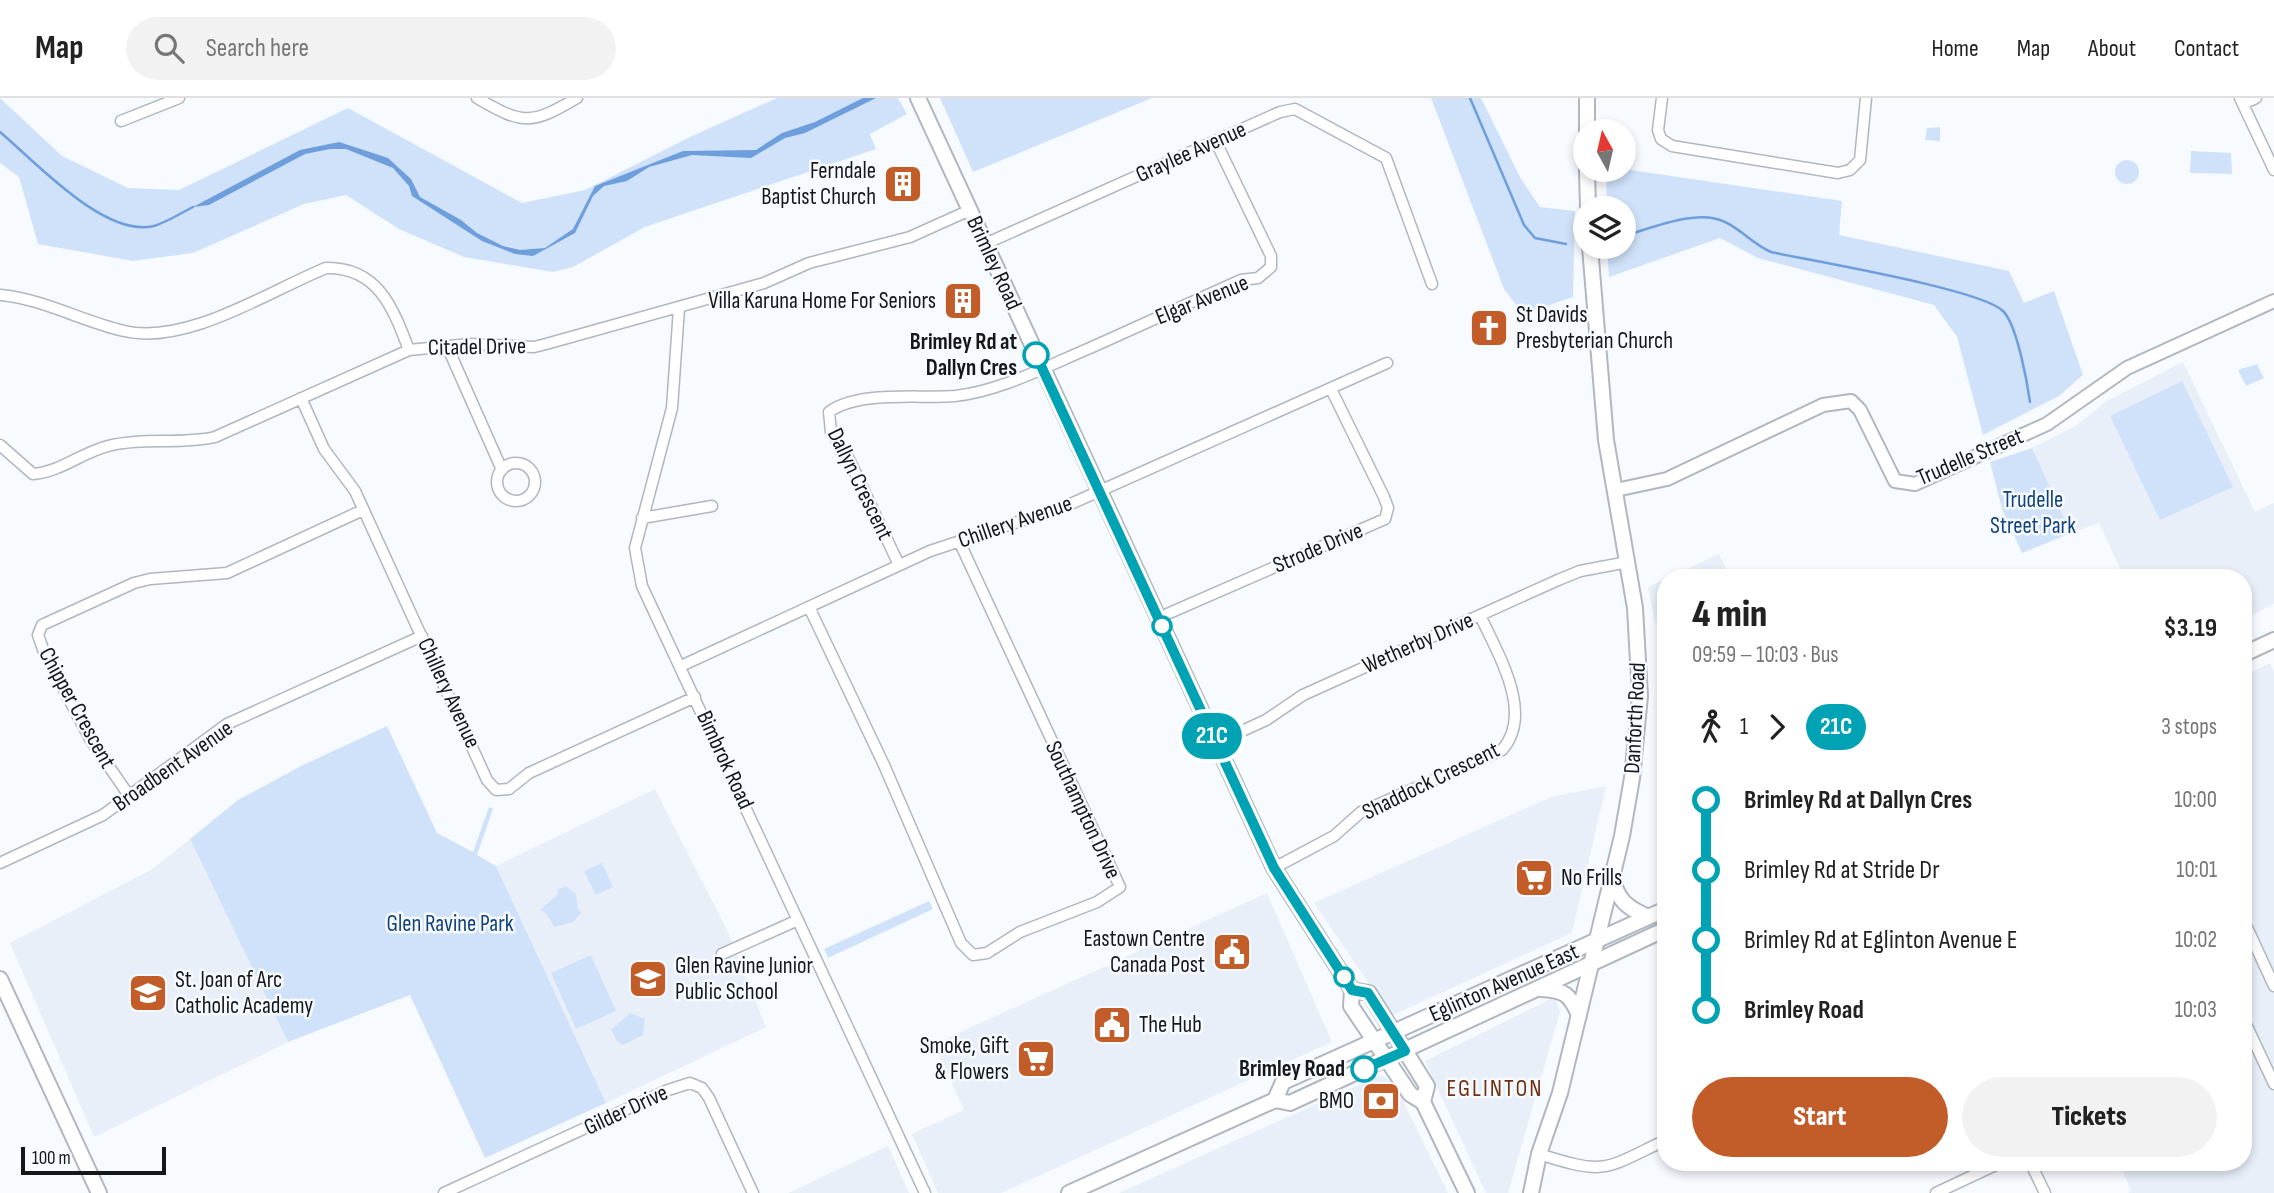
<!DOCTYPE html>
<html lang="en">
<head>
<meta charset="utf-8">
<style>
  body { margin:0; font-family:"Sofia Sans Condensed",sans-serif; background:#f2f2f2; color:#222; height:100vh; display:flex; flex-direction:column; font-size:26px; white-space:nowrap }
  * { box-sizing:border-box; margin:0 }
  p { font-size:23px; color:#767676 }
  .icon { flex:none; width:38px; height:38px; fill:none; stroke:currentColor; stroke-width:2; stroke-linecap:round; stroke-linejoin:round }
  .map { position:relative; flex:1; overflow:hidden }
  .panel { position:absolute; left:1657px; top:471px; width:595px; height:602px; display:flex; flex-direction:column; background:#fff; border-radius:28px; box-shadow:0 4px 10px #0003 }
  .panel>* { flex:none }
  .badge { padding:0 14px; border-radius:23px; font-size:24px; line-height:46px }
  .needle { width:46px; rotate:352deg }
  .tools { position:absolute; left:1573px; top:21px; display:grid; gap:14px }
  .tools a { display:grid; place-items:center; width:63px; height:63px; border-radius:50%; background:#fff; box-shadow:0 4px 10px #0003; font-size:35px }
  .scale { position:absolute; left:21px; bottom:18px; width:145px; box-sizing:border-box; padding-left:7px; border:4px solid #15171b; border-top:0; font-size:19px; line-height:24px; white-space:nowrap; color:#15171b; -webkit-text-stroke:5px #f7fbff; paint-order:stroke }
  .map>.badge { position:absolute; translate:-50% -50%; box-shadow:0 0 0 4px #fff }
  .legs { display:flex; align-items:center; gap:10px; height:77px; padding:0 35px; font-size:23px }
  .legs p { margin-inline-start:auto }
  .overview { display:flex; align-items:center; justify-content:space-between; height:119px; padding:0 35px }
  h1 { font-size:38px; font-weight:800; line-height:52px }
  .action { display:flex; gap:14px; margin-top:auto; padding:14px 35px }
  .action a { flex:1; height:80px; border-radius:42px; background:#c25d2a; color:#fff; font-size:28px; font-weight:800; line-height:80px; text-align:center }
  .action a+a { background:#f2f2f2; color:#222 }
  ul { padding:0 35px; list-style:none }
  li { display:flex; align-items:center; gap:24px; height:70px; font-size:26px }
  li i { display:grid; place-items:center; width:10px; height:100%; margin:0 9px; background:currentColor }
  li i::after { content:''; width:18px; height:18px; margin:-9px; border:5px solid; border-radius:50%; background:#fff }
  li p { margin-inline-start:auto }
  li:first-child i { background:linear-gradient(#0000 50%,currentColor 0) }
  li:last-child i { background:linear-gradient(currentColor 50%,#0000 0) }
  header { display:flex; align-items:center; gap:42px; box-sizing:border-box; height:98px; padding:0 35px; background:#fff; border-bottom:2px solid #e0e0e0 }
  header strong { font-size:33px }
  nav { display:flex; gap:38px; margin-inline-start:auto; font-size:24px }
  .search { width:490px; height:63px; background:#f2f2f2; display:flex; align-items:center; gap:18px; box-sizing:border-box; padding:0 24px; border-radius:38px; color:#767676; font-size:26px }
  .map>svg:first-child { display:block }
  .built { fill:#e8eff9 }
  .green { fill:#d0e2fa }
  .water { fill:#6e9edb }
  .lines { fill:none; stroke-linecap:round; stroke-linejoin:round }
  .stream { stroke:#6e9edb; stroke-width:2.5 }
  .minor-casing { stroke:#b0b7c1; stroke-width:13 }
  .tertiary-casing { stroke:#b0b7c1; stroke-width:16 }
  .secondary-casing { stroke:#b0b7c1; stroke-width:18 }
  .primary-casing { stroke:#b0b7c1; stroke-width:18 }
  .minor { stroke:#fff; stroke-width:10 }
  .tertiary { stroke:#fff; stroke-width:12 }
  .secondary { stroke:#fff; stroke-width:14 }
  .primary { stroke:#fff; stroke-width:14 }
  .line-1-casing { stroke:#fff; stroke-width:16 }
  .line-1 { stroke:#00a3b4; stroke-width:10 }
  .stop-1-dot { fill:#fff; stroke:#00a3b4; stroke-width:3.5 }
  .labels { text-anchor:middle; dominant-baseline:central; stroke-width:5; stroke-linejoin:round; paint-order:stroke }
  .street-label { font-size:23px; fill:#15171b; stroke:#f7fbff }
  .poi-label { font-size:23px; fill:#15171b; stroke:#f7fbff; text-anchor:end }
  .stop-label { font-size:23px; font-weight:bold; fill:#15171b; stroke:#f7fbff; text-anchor:end }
  .park-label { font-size:23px; fill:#13437b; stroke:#f7fbff }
  .neighbourhood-label { font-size:24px; letter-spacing:2px; fill:#713110; stroke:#f7fbff }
</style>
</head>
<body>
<header>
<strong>Map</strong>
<div class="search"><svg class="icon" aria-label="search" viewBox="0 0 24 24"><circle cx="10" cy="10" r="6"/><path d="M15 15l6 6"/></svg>Search here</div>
<nav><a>Home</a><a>Map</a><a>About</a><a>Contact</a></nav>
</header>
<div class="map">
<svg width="2274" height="1095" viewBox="0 0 2274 1095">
  <rect width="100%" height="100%" fill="#f7fbff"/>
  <path class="built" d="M2183 264 2255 414 2274 405V506L2244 521V480L2124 479 2099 425 2071 435 2032 350 2074 329 2107 303Z
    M1719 456 1730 479H1669Z
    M1666 481V520L1655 525 1648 489Z
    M2270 565 2274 575V1095H2128L2131 1093 2119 1064H2244V578Z
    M1606 688 1572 835 1391 918 1314 805 1551 699Z
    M655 691 727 832 766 929 606 1005 496 768Z
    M190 741 288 944 94 1039 10 845 151 772Z
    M1267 795 1332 944 1001 1095H938L912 1036 964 1012 934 946Z
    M1555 899 1560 914 1508 1095H1486L1425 963Z
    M1381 977 1394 985 1448 1095H1119Z
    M888 1048 909 1095H788Z"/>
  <path class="green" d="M0 0 62 58 128 90 179 92 348 10 522 105 585 92 692 38 777 0H898L907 16 870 36 876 51 645 129 573 169 553 174 464 159 399 131 346 97 304 106 193 155 133 163 38 146 19 79 0 65Z
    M940 0H1152L973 74Z
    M1431 0H1481L1521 81 1540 109 1575 113 1573 199 1523 216 1504 191Z
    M1940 29V43L1925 42 1927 30Z
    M2191 53 2231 55 2232 76 2190 75Z
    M2115 74a12 12 0 1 1 24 0a12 12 0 1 1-24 0Z
    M1624 71 1842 103 1839 137 2009 173 2024 205 2054 193 2083 277 2059 298 1983 337 1957 239 1934 207 1758 160 1720 140 1609 179 1607 149H1624V110H1607L1606 72Z
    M2257 266 2264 280 2246 288 2238 272Z
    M2182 283 2233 389 2160 422 2110 318Z
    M2032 350 2071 435 2022 455 2002 411 1990 364Z
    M387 628 437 735 473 754 489 709 493 711 477 757 496 768 606 1005 485 1060 410 897 288 944 190 741 238 702 303 667Z
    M602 765 613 789 596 797 584 773Z
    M566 788 576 796 578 812 582 814 573 824 554 829 546 815 540 812 558 796 557 792Z
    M929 803 933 811 828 860 824 851Z
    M591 857 616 913 576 931 551 875Z
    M630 915 645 921 643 937 623 947 617 943 611 932Z"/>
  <path class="water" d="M863 0H876L805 35 785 40 751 60 692 57 649 69 627 83 604 88 593 98 575 135 533 158 515 156 482 143 412 98 409 88 393 70 346 51H330L305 56 209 107 193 109 300 52 339 44 388 60 411 81 420 99 461 122 477 135 503 148 520 152 545 150 573 131 595 88 683 53 756 52 782 35 815 24Z"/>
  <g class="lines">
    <path class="stream" d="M1470 0 1524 127 1535 140 1566 146
      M0 34C35 63 104 140 154 128 167 124 181 115 193 109
      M1624 138C1652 130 1698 110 1725 124 1742 132 1753 146 1771 154 1812 163 1981 191 2003 213 2017 227 2027 283 2030 304"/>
    <g class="minor-casing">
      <path id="minor" d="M477 0C523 27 531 27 577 0
        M1662 0 1658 32 1661 41 1672 48 1838 75 1850 72 1860 62 1866 0
        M2240 0 2274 72
        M2243 6 2256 0
        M121 23 179 0
        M985 146 1280 14 1295 11 1386 60 1432 186
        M0 197C44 201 81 223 124 233 186 248 269 193 326 170 378 169 393 210 409 252
        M679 210 672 310 635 450 642 488 925 1095
        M447 248 502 372
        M301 300 324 351 355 393 487 682 496 692 509 691 529 675 695 599
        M0 347 33 376C60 374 81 355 108 348 143 339 180 347 215 339L409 252 470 246 534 249 546 246 764 185 809 165 910 139 970 112
        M497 384a19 19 0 1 1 38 0a19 19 0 1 1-38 0Z
        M642 420 712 408
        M899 467 849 361 831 334 829 314C859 292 919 301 955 298 1001 293 1047 268 1090 250 1140 227 1191 205 1241 182L1258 180 1271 169V158L1216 44
        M809 509 884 667 961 845 973 857 987 855 1020 834 1097 804 1120 789 959 443
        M1158 520 1385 421 1388 410 1384 399 1331 291
        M681 568 930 453 1066 408 1387 265
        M1216 645 1266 622 1303 597 1558 482 1580 473 1628 464
        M130 699 90 641 44 554 38 537 42 527 134 485 150 481 227 475 363 412
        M0 765 103 717 227 626 422 538
        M1274 770 1334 738 1361 714 1502 652C1535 615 1497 555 1480 517
        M2244 823 2274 888
        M722 856 798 822
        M2244 922 2274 986
        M1539 1056C1608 1078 1604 1071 1666 1042
        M2030 1064 2045 1095
        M444 1095 668 992 690 985 702 990 709 1000 753 1095
        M1936 1095 2002 1064"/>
    </g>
    <g class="tertiary-casing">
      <path id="tertiary" d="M1616 392 1667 381 1823 307 1851 303 1860 312 1895 383 1915 386 2047 326 2127 270 2274 203"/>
    </g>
    <g class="secondary-casing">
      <path id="secondary" d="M918 0 1274 770 1352 892 1351 908 1410 996 1423 1004 1467 1095
        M1587 33V0
        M1587 72 1588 110
        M0 881 99 1095
        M1352 892 1369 895 1427 988 1423 1004
        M1531 1095 1539 1056 1560 995 1622 738 1632 680 1640 598 1635 510 1606 342 1590 149"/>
    </g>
    <g class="primary-casing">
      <path id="primary" d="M2244 556 2274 542
        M1612 781C1619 803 1626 809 1648 819
        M1541 891C1564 892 1570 896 1579 917
        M1275 1002 1283 984 1666 811
        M1069 1095 1275 1002 1290 1005 1666 831"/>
    </g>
    <use href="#minor" class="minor"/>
    <use href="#tertiary" class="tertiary"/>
    <use href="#secondary" class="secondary"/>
    <use href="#primary" class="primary"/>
  </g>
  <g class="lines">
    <g class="line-1-casing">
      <path id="line-1" d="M1036 257 1274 770 1352 892 1368 895 1405 953 1364 971"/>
    </g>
    <use href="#line-1" class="line-1"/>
  </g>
  <defs>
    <g id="building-square" transform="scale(2.0125)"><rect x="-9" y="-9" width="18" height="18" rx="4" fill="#c25d2a" stroke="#f7fbff"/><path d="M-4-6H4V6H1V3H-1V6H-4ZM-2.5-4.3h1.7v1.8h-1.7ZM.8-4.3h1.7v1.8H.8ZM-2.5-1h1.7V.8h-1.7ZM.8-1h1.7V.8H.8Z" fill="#fff"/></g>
    <g id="church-square" transform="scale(2.0125)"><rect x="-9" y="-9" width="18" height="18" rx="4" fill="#c25d2a" stroke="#f7fbff"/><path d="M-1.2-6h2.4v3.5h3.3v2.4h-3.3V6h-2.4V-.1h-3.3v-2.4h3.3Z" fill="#fff"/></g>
    <g id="supermarket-square" transform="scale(2.0125)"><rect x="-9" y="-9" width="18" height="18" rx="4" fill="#c25d2a" stroke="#f7fbff"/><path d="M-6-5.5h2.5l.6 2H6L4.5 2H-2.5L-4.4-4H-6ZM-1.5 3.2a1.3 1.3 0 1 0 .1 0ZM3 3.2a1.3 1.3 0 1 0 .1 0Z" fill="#fff"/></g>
    <g id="civic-square" transform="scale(2.0125)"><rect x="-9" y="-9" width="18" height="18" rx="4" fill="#c25d2a" stroke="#f7fbff"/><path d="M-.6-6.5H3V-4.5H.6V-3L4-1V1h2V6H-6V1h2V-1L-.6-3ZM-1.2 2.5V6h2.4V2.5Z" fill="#fff"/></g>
    <g id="school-square" transform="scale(2.0125)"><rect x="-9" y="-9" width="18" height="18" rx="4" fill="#c25d2a" stroke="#f7fbff"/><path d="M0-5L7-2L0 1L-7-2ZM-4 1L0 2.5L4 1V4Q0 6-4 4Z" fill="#fff"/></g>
    <g id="bank-square" transform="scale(2.0125)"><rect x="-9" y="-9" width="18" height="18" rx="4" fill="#c25d2a" stroke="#f7fbff"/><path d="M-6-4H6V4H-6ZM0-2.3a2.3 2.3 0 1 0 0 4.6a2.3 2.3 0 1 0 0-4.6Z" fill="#fff"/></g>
  </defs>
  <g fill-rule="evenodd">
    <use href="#building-square" x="903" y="86"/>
    <use href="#building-square" x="963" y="203"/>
    <use href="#church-square" x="1489" y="230"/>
    <use href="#supermarket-square" x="1534" y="780"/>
    <use href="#civic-square" x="1232" y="854"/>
    <use href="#school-square" x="648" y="881"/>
    <use href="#school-square" x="148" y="895"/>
    <use href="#civic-square" x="1112" y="927"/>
    <use href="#supermarket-square" x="1036" y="961"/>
    <use href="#bank-square" x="1381" y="1003"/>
  </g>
  <g class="stop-1-dot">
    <circle cx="1036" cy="257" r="12"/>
    <circle cx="1162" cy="528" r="9"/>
    <circle cx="1344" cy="879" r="9"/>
    <circle cx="1364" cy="971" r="12"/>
  </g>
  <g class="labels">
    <g class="street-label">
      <text transform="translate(1191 54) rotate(-24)">Graylee Avenue</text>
      <text transform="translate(994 165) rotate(65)">Brimley Road</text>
      <text transform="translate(1202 202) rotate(-22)">Elgar Avenue</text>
      <text transform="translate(477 249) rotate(-1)">Citadel Drive</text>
      <text transform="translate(1970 359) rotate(-23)">Trudelle Street</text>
      <text transform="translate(860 386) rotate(64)">Dallyn Crescent</text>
      <text transform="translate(1015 424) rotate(-19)">Chillery Avenue</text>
      <text transform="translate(1318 450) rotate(-23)">Strode Drive</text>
      <text transform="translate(1418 545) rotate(-24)">Wetherby Drive</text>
      <text transform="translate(449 595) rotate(65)">Chillery Avenue</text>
      <text transform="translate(77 610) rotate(61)">Chipper Crescent</text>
      <text transform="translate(1635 620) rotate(-87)">Danforth Road</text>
      <text transform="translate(725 662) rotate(65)">Bimbrok Road</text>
      <text transform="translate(173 668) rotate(-35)">Broadbent Avenue</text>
      <text transform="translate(1431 683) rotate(-26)">Shaddock Crescent</text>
      <text transform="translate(1083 712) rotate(65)">Southampton Drive</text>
      <text transform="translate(1504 885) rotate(-24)">Eglinton Avenue East</text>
      <text transform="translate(626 1012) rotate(-25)">Gilder Drive</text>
    </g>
    <g class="poi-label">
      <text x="876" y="73">Ferndale<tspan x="876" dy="26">Baptist Church</tspan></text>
      <text x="936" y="203">Villa Karuna Home For Seniors</text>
      <text x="1516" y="217" text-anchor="start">St Davids<tspan x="1516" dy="26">Presbyterian Church</tspan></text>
      <text x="1561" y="780" text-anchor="start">No Frills</text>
      <text x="1205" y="841">Eastown Centre<tspan x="1205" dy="26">Canada Post</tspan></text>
      <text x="675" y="868" text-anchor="start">Glen Ravine Junior<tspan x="675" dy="26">Public School</tspan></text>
      <text x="175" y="882" text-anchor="start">St. Joan of Arc<tspan x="175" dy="26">Catholic Academy</tspan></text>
      <text x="1139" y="927" text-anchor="start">The Hub</text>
      <text x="1009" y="948">Smoke, Gift<tspan x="1009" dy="26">&amp; Flowers</tspan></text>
      <text x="1354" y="1003">BMO</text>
    </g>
    <g class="stop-label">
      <text x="1017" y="244">Brimley Rd at<tspan x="1017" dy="26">Dallyn Cres</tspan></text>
      <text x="1345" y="971">Brimley Road</text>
    </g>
    <g class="park-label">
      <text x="2033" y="402">Trudelle<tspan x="2033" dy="26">Street Park</tspan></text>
      <text x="450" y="826">Glen Ravine Park</text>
    </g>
    <g class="neighbourhood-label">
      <text x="1495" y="990">EGLINTON</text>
    </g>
  </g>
</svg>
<div class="tools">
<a><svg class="needle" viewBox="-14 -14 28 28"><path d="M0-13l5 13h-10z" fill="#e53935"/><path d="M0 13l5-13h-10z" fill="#767676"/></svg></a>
<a><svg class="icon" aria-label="layers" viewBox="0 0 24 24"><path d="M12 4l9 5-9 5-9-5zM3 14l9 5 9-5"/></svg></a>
</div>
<div class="scale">100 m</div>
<b class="badge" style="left:1212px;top:638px;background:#00a3b4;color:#fff">21C</b>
<section class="panel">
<div class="overview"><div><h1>4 min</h1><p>09:59 – 10:03 · Bus</p></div><b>$3.19</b></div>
<div class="legs"><svg class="icon" aria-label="walk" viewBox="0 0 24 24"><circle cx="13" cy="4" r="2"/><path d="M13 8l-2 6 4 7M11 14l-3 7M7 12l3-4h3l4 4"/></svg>1<svg class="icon" aria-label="forward" viewBox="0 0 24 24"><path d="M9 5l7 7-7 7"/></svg><b class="badge" style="background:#00a3b4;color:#fff">21C</b><p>3 stops</p></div>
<ul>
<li><i style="color:#00a3b4"></i><b>Brimley Rd at Dallyn Cres</b><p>10:00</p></li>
<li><i style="color:#00a3b4"></i><span>Brimley Rd at Stride Dr</span><p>10:01</p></li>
<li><i style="color:#00a3b4"></i><span>Brimley Rd at Eglinton Avenue E</span><p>10:02</p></li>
<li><i style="color:#00a3b4"></i><b>Brimley Road</b><p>10:03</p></li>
</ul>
<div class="action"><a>Start</a><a>Tickets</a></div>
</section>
</div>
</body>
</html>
